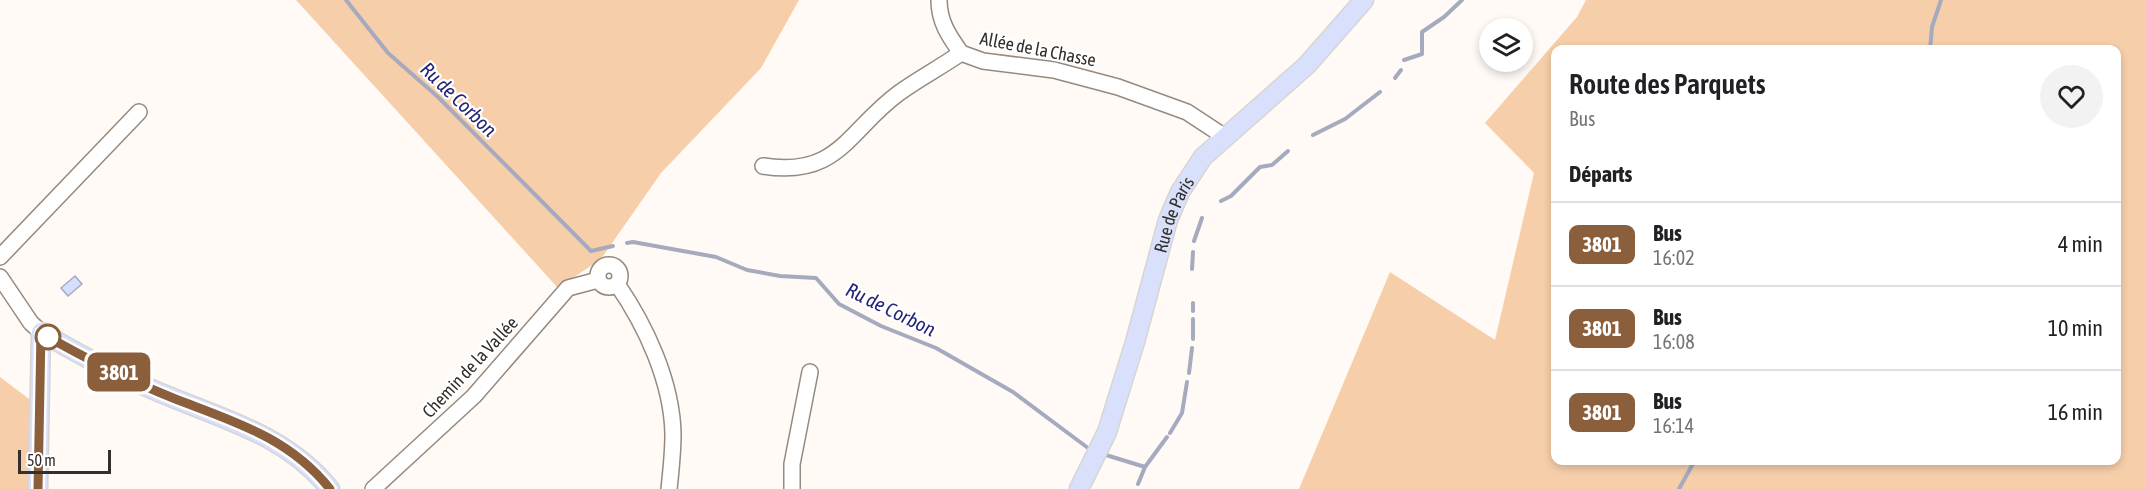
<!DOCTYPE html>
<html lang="fr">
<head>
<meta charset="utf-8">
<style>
  body { margin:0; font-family:"Asap Condensed",sans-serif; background:#f2f2f2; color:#202124; height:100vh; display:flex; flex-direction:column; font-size:22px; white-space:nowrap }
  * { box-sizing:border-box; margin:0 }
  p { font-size:20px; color:#757577 }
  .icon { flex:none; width:33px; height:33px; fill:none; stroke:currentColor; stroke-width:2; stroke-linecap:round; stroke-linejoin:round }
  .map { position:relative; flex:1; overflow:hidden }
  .panel { position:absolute; left:1551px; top:45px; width:570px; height:420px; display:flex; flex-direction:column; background:#fff; border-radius:12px; box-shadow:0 3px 9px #0003 }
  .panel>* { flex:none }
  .badge { padding:0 12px; border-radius:9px; font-size:21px; line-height:39px }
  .fabs { position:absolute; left:1479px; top:18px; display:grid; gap:12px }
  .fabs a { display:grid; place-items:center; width:54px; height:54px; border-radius:50%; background:#fff; box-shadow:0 3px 9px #0003; font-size:30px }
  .scale { position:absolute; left:18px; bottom:15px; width:93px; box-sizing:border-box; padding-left:6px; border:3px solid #332f2b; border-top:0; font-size:16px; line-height:21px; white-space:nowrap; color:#332f2b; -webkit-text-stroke:4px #fff; paint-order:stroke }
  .map>.badge { position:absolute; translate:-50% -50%; box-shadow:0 0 0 3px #fff }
  h2 { padding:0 18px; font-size:22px; line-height:54px }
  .round { display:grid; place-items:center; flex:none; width:63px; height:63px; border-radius:32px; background:#f2f2f2 }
  .summary { display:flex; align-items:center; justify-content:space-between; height:102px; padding:0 18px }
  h1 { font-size:28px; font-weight:600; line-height:45px }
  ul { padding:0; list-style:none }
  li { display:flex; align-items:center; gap:18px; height:84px; padding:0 18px; border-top:2px solid #e0e0e0 }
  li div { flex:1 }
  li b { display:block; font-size:22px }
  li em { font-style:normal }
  li .badge { min-width:66px; font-weight:700; text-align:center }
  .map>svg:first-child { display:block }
  .green { fill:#f7ceaa; fill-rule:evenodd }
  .water { fill:#d6defe; stroke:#a5aabf; stroke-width:1.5 }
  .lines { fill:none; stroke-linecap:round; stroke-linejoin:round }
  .stream { stroke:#a5aabf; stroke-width:4 }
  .minor-casing { stroke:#958a80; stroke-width:18 }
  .major-casing { stroke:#d6d5d5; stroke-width:21 }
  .minor { stroke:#fff; stroke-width:15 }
  .major { stroke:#d9e0fb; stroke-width:18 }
  .line-casing { stroke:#fff; stroke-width:14 }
  .line { stroke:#8b5e3c; stroke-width:9 }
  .stop-dot { fill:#fff; stroke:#8b5e3c; stroke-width:3 }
  .labels { text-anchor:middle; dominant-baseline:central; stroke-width:4.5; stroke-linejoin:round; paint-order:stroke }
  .street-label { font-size:18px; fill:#332f2b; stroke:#fff }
  .water-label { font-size:20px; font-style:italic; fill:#22247a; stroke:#fff }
</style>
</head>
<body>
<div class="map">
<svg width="2146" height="489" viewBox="0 0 2146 489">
  <rect width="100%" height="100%" fill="#fffaf5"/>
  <path class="green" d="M296 0H799L761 68 661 173 601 259 558 288Z
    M1586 0H2146V489H1299L1390 272 1495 340 1534 173 1485 123 1577 17ZM1556 50H2116V460H1556Z
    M0 377 33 402 32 489H0Z"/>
  <path class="water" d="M75 276 82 284 68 296 61 288Z"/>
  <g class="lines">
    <path class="stream" d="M346 0 388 53 438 97 591 251 613 246
      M1930 50 1932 27 1941 0
      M1404 60 1422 54V32L1444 17 1462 0
      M1395 78 1401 70
      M1313 135 1345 119 1380 92
      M1221 201 1231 196 1260 167 1272 165 1288 151
      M1194 241 1202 218
      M627 243 633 242 716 257 747 270 780 276 816 278 839 304 881 326 936 348 1013 392 1088 448
      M1192 269 1193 252
      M1193 303V311
      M1193 319V339
      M1189 373 1192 348
      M1170 433 1182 413 1187 382
      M1106 455 1145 467
      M1138 484 1145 467 1167 437
      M1679 489 1695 460"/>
    <g class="minor-casing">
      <path id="minor" d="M939 0C939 22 949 36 961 53
        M961 53 983 61 1054 70 1118 87 1187 112 1225 137
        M763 166C839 178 848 130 899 93 918 79 941 67 961 53
        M0 257 139 112
        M598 276a11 11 0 1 1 22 0a11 11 0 1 1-22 0Z
        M0 277 31 323 41 332
        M617 284C646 326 672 382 673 434 673 452 671 471 669 489
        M373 489 474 396 568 288 598 280
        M792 489V464L810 372"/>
    </g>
    <g class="major-casing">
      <g id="major">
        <path d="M38 489 41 332C83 357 128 380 173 398 232 422 289 438 330 489"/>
        <path id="s1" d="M1079 489 1107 432 1135 342 1168 220 1180 192 1203 157 1307 65 1364 0"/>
      </g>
    </g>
    <use href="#minor" class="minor"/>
    <use href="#major" class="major"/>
  </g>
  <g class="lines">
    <g class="line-casing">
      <path id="line" d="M38 489 41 333C83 357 128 380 173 398 232 421 289 437 330 489"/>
    </g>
    <use href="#line" class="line"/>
  </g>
  <circle class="stop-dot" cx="48" cy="337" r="12"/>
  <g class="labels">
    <g class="street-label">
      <text transform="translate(1038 49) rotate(11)">Allée de la Chasse</text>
      <text stroke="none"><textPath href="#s1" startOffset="291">Rue de Paris</textPath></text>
      <text transform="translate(470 367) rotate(-47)">Chemin de la Vallée</text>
    </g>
    <g class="water-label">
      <text transform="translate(459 99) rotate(44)">Ru de Corbon</text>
      <text transform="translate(891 309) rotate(26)">Ru de Corbon</text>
    </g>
  </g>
</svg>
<div class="fabs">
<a><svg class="icon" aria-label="layers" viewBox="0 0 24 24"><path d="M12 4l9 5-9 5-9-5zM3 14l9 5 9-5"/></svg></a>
</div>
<div class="scale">50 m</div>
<b class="badge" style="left:119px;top:372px;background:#8b5e3c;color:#fff">3801</b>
<section class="panel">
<div class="summary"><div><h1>Route des Parquets</h1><p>Bus</p></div><a class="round"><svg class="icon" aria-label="heart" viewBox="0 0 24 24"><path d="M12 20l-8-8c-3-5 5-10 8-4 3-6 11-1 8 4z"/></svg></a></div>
<h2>Départs</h2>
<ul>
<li><span class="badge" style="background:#8b5e3c;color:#fff">3801</span><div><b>Bus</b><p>16:02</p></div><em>4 min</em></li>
<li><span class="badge" style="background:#8b5e3c;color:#fff">3801</span><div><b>Bus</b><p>16:08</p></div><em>10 min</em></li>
<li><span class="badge" style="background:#8b5e3c;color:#fff">3801</span><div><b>Bus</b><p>16:14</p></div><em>16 min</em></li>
</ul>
</section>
</div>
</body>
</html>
